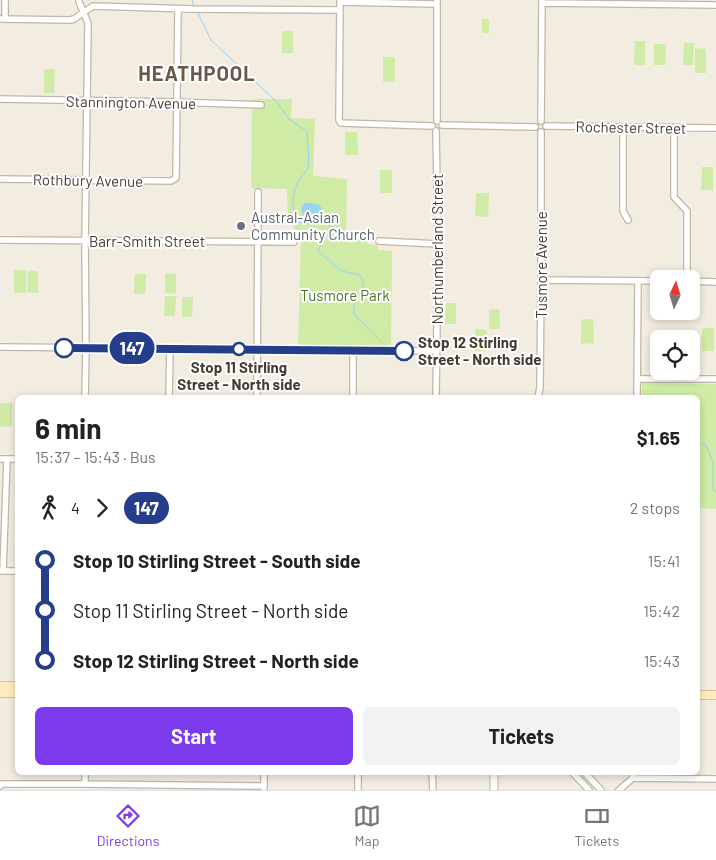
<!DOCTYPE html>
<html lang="en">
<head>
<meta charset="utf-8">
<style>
  body { margin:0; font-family:Barlow,sans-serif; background:#f2f2f2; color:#222; height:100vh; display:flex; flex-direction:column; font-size:19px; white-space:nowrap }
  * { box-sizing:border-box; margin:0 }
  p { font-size:16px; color:#767676 }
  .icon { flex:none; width:28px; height:28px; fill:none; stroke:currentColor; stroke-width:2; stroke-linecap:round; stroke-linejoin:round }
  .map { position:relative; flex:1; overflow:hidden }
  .drawer { position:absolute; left:15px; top:395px; width:685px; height:380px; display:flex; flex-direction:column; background:#fff; border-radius:8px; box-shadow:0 2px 8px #0003 }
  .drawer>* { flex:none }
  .badge { padding:0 10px; border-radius:16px; font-size:18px; line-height:32px }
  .needle { width:32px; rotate:4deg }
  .controls { position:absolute; left:650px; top:270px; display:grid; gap:10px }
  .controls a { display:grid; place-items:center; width:50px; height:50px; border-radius:8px; background:#fff; box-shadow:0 2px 8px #0003; font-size:25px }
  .map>.badge { position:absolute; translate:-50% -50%; box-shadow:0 0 0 2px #fff }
  .legs { display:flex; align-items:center; gap:8px; height:55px; padding:0 20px; font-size:16px }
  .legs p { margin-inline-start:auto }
  .overview { display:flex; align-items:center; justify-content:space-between; height:85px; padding:0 20px }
  h1 { font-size:28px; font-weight:700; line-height:38px }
  .primary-button { display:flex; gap:10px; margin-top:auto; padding:10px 20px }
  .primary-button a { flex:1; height:58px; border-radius:8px; background:#7c3aed; color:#fff; font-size:20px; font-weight:700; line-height:58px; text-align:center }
  .primary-button a+a { background:#f2f2f2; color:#222 }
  ul { padding:0 20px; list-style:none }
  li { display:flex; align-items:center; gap:18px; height:50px; font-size:19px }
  li i { display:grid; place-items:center; width:8px; height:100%; margin:0 6px; background:currentColor }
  li i::after { content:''; width:12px; height:12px; margin:-6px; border:4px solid; border-radius:50%; background:#fff }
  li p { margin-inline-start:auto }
  li:first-child i { background:linear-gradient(#0000 50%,currentColor 0) }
  li:last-child i { background:linear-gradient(currentColor 50%,#0000 0) }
  .dock { display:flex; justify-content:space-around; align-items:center; height:70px; border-top:1px solid #e0e0e0; background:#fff; font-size:14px; color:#767676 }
  .dock a { display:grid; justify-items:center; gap:2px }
  .dock .active { color:#7c3aed }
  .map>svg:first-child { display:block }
  .green { fill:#cfeba5 }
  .water { fill:#96d3f6 }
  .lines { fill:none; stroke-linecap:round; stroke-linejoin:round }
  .stream { stroke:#96d3f6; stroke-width:1 }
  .minor-casing { stroke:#c1b7a6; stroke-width:8 }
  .tertiary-casing { stroke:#c1b7a6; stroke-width:9 }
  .secondary-casing { stroke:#dac28e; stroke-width:10 }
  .minor { stroke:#fff; stroke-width:5.5 }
  .tertiary { stroke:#fff; stroke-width:7 }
  .secondary { stroke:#ffecbe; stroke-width:8 }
  .line-1-casing { stroke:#fff; stroke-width:11 }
  .line-1 { stroke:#243e8c; stroke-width:8 }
  .worship-dot { fill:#6b7280; stroke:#fff; stroke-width:2 }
  .stop-1-dot { fill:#fff; stroke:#243e8c; stroke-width:2.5 }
  .labels { text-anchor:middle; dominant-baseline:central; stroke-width:4; stroke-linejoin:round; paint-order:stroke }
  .street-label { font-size:15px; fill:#443c31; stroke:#fff }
  .worship-label { font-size:15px; fill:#5b616d; stroke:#fff; text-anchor:start }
  .park-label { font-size:15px; fill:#467a20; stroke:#fff }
  .stop-label { font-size:15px; font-weight:bold; fill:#443c31; stroke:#fff; text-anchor:start }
  .district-label { font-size:20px; font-weight:bold; letter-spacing:1px; fill:#685948; stroke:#fff }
</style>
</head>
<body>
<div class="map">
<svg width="716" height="790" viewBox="0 0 716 790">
  <rect width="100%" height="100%" fill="#f2ece1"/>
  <path class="green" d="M482 19H489V33H482Z
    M282 31H293V53H282Z
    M635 41H645V65H634Z
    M684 43H694L693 65H683Z
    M654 44H666L665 65H654Z
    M695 48 706 49V73H695Z
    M383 57H395V82H383Z
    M44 69H55L54 93H44Z
    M252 99H292L291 118 315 119 313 176 347 179 346 236 367 237V244L378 245V250L392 251 391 350 298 349 301 239 288 217 287 189 251 188Z
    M345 132H357L358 155H345Z
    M702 167H713V190H701Z
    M380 170H392V193H380Z
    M476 193H489L488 217 475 216Z
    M14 270H26V293H14Z
    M28 271H38V293L27 292Z
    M165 273 176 274V294L165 293Z
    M135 274H146L145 294H134Z
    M165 296H176L175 316H164Z
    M182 297H193L192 317H182Z
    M446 303H456V324H445Z
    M499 309 500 329H489V310Z
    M593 319 594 343 581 344V320Z
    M702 328H714V351H702Z
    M475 329 487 330 486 351H475Z
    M642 383 716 384V509L698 508V398L642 397Z
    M0 403H12V426L0 427Z"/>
  <path class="water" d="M305 203C312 203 317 203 322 208 320 214 312 217 307 219L304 217 301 211 302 206Z"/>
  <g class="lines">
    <path class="stream" d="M192 0 194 6
      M197 11 211 40 277 102 289 119 307 132C307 140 310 160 308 167 307 172 302 176 299 180 292 192 291 209 296 222L310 224 326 222 330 227V231L322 241 318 252 331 261 341 271 360 275C371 292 351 297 354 314L383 344
      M698 442 706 445 713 462V490L716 492"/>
    <g class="minor-casing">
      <path id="minor" d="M79 0V2L88 23 85 243 86 348 85 398
        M340 0 339 120 341 123 432 126
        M437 0V121
        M340 2 436 4
        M542 3 716 5
        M0 19 70 20 74 19 93 6 193 9 339 10
        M5 19V0
        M0 99 174 102 261 105
        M541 121 542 1
        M442 125 535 127
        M546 126 716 128
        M623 128V211L628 220
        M674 128V197L687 211V279
        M0 179 171 181 176 178 178 9
        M0 240 294 242
        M379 241 438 244
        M541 280 659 281
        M691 281 716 282
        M0 347 437 351
        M638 379H716
        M169 398 170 348
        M257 398 258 192
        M353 398V350
        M436 398 438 244 436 131
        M538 398 540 387 541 280V132
        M637 398 638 281
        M0 459H18
        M0 571H18
        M3 571 7 459
        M85 772V784
        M432 772 433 790
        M572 772 589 790
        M584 772 601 790
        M633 778 716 779
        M0 786 2 784H85L264 786
        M264 788V772
        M358 790V772
        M619 790 633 778V772"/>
    </g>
    <g class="tertiary-casing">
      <path id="tertiary" d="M494 790V772"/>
    </g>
    <g class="secondary-casing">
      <path id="secondary" d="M0 686H18
        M0 693H18
        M698 695H716"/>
    </g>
    <use href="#minor" class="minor"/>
    <use href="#tertiary" class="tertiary"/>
    <use href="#secondary" class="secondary"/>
  </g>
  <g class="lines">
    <g class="line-1-casing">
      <path id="line-1" d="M64 348 404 351"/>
    </g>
    <use href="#line-1" class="line-1"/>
  </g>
  <circle class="worship-dot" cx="241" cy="226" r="5"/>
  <g class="stop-1-dot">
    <circle cx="64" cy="348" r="9"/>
    <circle cx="239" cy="349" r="6"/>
    <circle cx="404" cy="351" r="9"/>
  </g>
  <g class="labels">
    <g class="street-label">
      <text transform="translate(131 102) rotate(1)">Stannington Avenue</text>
      <text transform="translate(631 127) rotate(1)">Rochester Street</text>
      <text transform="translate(88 180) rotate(1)">Rothbury Avenue</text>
      <text x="147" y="241">Barr-Smith Street</text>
      <text transform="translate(437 249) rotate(-90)">Northumberland Street</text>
      <text transform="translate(541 265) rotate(-90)">Tusmore Avenue</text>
    </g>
    <g class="worship-label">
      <text x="251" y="217">Austral-Asian<tspan x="251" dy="17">Community Church</tspan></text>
    </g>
    <g class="park-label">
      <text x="345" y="295">Tusmore Park</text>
    </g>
    <g class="stop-label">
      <text x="418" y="342">Stop 12 Stirling<tspan x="418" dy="17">Street - North side</tspan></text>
      <text x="239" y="367" text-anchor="middle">Stop 11 Stirling<tspan x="239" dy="17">Street - North side</tspan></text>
    </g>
    <g class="district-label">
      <text x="197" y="73">HEATHPOOL</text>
    </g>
  </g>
</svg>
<div class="controls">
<a><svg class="needle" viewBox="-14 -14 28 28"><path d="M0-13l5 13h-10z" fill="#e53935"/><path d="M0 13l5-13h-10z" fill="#767676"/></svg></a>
<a><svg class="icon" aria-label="locate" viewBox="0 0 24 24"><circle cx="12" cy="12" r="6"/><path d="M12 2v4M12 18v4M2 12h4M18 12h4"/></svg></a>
</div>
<b class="badge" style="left:132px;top:348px;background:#243e8c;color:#fff">147</b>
<section class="drawer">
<div class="overview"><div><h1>6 min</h1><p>15:37 – 15:43 · Bus</p></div><b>$1.65</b></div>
<div class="legs"><svg class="icon" aria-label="walk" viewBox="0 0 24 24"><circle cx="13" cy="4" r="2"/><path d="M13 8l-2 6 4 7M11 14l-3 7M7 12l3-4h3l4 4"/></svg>4<svg class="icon" aria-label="forward" viewBox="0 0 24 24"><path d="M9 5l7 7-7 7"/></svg><b class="badge" style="background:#243e8c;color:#fff">147</b><p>2 stops</p></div>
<ul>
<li><i style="color:#243e8c"></i><b>Stop 10 Stirling Street - South side</b><p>15:41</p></li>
<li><i style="color:#243e8c"></i><span>Stop 11 Stirling Street - North side</span><p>15:42</p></li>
<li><i style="color:#243e8c"></i><b>Stop 12 Stirling Street - North side</b><p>15:43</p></li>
</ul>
<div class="primary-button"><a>Start</a><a>Tickets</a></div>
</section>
</div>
<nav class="dock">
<a class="active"><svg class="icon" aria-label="directions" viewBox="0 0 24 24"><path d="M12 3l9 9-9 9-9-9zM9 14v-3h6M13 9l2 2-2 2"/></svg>Directions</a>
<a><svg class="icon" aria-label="map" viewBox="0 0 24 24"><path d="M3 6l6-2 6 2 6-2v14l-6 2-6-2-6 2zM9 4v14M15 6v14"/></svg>Map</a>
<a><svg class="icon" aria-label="tickets" viewBox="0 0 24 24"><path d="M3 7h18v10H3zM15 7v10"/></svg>Tickets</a>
</nav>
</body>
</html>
